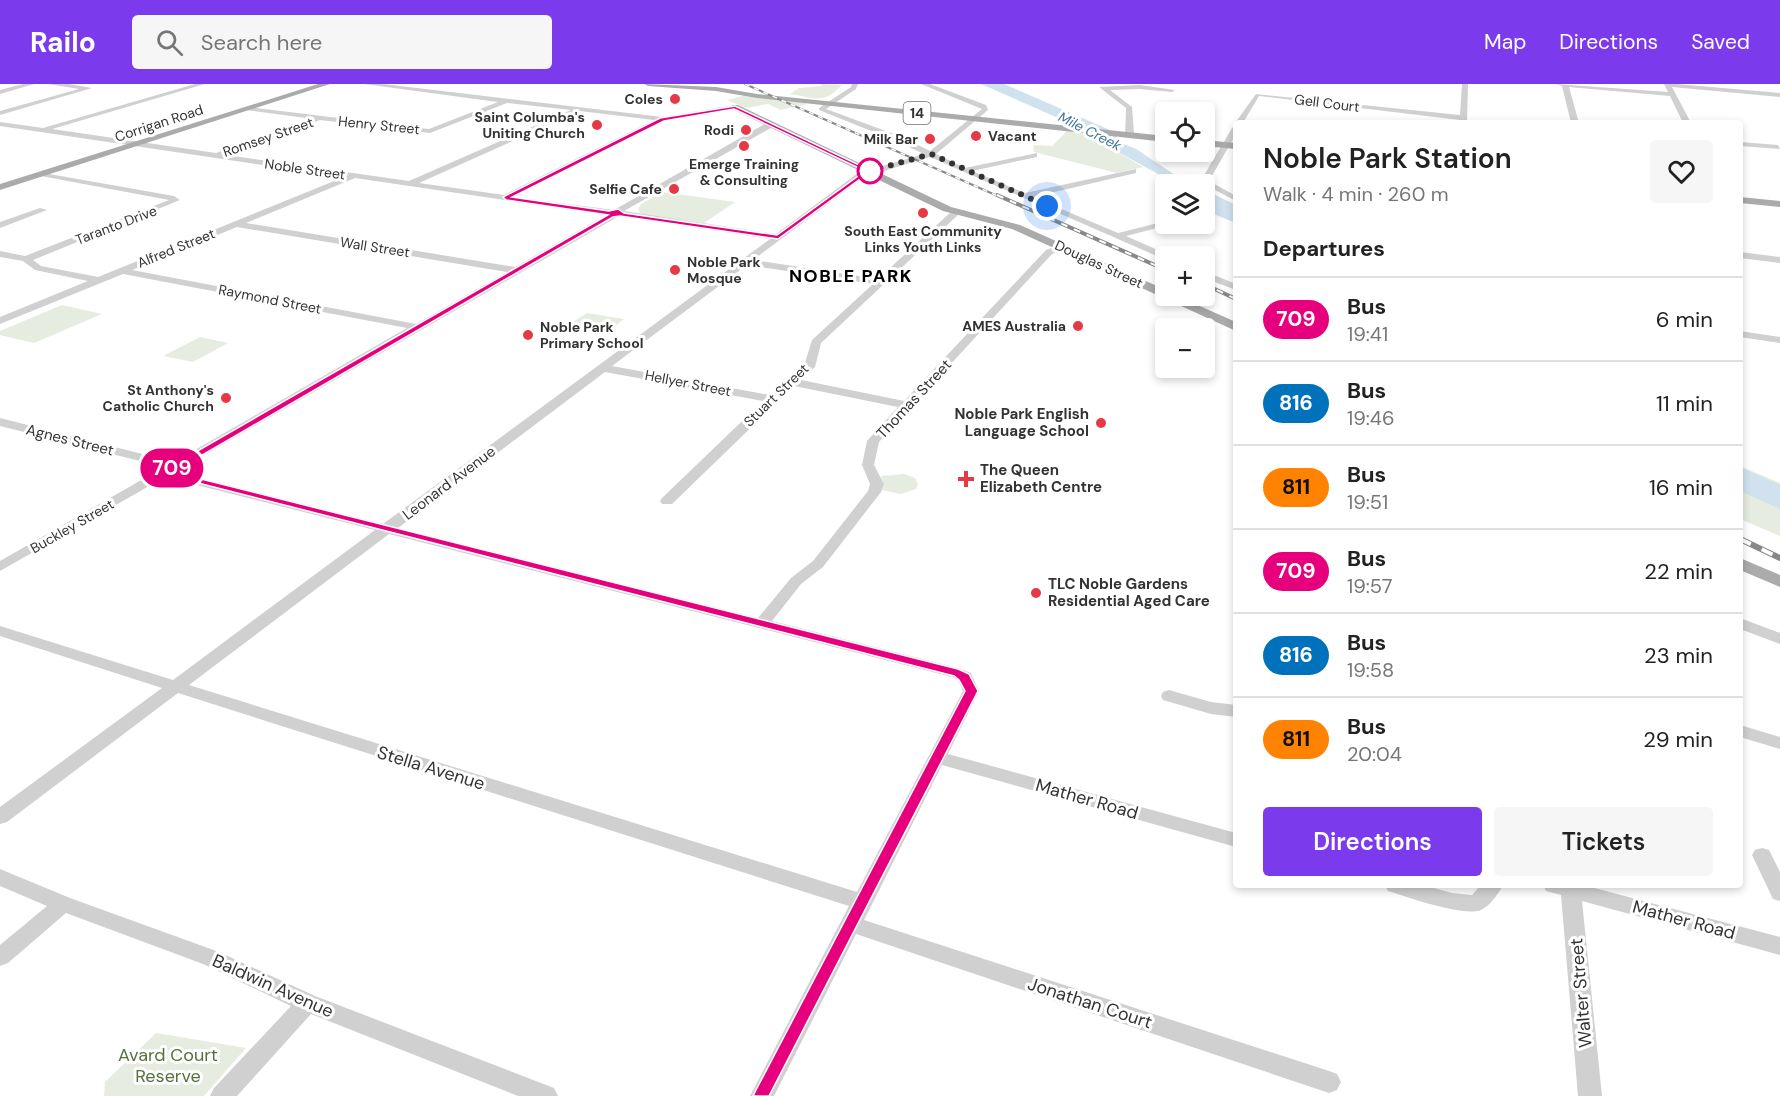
<!DOCTYPE html>
<html lang="en">
<head>
<meta charset="utf-8">
<style>
  body { margin:0; font-family:"DM Sans",sans-serif; background:#f6f6f6; color:#222; height:100vh; display:flex; flex-direction:column; font-size:22px; white-space:nowrap }
  * { box-sizing:border-box; margin:0 }
  p { font-size:20px; color:#767676 }
  .icon { flex:none; width:33px; height:33px; fill:none; stroke:currentColor; stroke-width:2; stroke-linecap:round; stroke-linejoin:round }
  .map { position:relative; flex:1; overflow:hidden }
  .details { position:absolute; left:1233px; top:36px; width:510px; height:768px; display:flex; flex-direction:column; background:#fff; border-radius:6px; box-shadow:0 3px 9px #0003 }
  .details>* { flex:none }
  .badge { padding:0 12px; border-radius:20px; font-size:21px; line-height:39px }
  .buttons { position:absolute; left:1155px; top:18px; display:grid; gap:12px }
  .buttons a { display:grid; place-items:center; width:60px; height:60px; border-radius:6px; background:#fff; box-shadow:0 3px 9px #0003; font-size:30px }
  .you { position:absolute; width:30px; height:30px; margin:-15px; border:4px solid #fff; border-radius:50%; background:#1a73e8; box-shadow:0 0 0 9px #1a73e833 }
  .map>.badge { position:absolute; translate:-50% -50%; box-shadow:0 0 0 3px #fff }
  h2 { padding:0 30px; font-size:22px; line-height:54px }
  .round { display:grid; place-items:center; flex:none; width:63px; height:63px; border-radius:6px; background:#f6f6f6 }
  .head { display:flex; align-items:center; justify-content:space-between; height:102px; padding:0 30px }
  h1 { font-size:28px; font-weight:600; line-height:45px }
  .cta { display:flex; gap:12px; margin-top:auto; padding:12px 30px }
  .cta a { flex:1; height:69px; border-radius:6px; background:#7c3aed; color:#fff; font-size:24px; font-weight:600; line-height:69px; text-align:center }
  .cta a+a { background:#f6f6f6; color:#222 }
  ul { padding:0; list-style:none }
  li { display:flex; align-items:center; gap:18px; height:84px; padding:0 30px; border-top:2px solid #e0e0e0 }
  li div { flex:1 }
  li b { display:block; font-size:22px }
  li em { font-style:normal }
  li .badge { min-width:66px; font-weight:700; text-align:center }
  header { display:flex; align-items:center; gap:36px; box-sizing:border-box; height:84px; padding:0 30px; background:#7c3aed; color:#fff }
  header strong { font-size:28px }
  nav { display:flex; gap:33px; margin-inline-start:auto; font-size:21px }
  .search { width:420px; height:54px; background:#f6f6f6; display:flex; align-items:center; gap:15px; box-sizing:border-box; padding:0 21px; border-radius:6px; color:#767676; font-size:22px }
  .map>svg:first-child { display:block }
  .green { fill:#e6ecdf }
  .water { fill:#cfe2ee }
  .lines { fill:none; stroke-linecap:round; stroke-linejoin:round }
  .minor { fill:#d0d0d0; fill-rule:evenodd }
  .major { fill:#ababab; fill-rule:evenodd }
  .rail-far2-casing { stroke:#888; stroke-width:2 }
  .rail-far1-casing { stroke:#888; stroke-width:4 }
  .rail-casing { stroke:#888; stroke-width:6 }
  .rail-far2 { stroke:#fff; stroke-width:1.5; stroke-dasharray:5; stroke-linecap:butt }
  .rail-far1 { stroke:#fff; stroke-width:2; stroke-dasharray:7; stroke-linecap:butt }
  .rail { stroke:#fff; stroke-width:4; stroke-dasharray:12; stroke-linecap:butt }
  .line { fill:#e6007e; stroke:#fff; stroke-width:1.5; fill-rule:evenodd }
  .walk { stroke:#333; stroke-width:6; stroke-dasharray:0 10.8 }
  .poi-dot { fill:#e63946; stroke:#fff; stroke-width:2 }
  .stop-dot { fill:#fff; stroke:#e6007e; stroke-width:3 }
  .labels { text-anchor:middle; dominant-baseline:central; stroke-width:6; stroke-linejoin:round; paint-order:stroke }
  .far-poi-label { font-size:14px; font-weight:bold; fill:#333; stroke:#fff; text-anchor:end }
  .far-street-label { font-size:14px; fill:#333; stroke:#fff }
  .shield { fill:#fff; stroke:#707070; stroke-width:1.5 }
  .shield-label { font-size:14px; font-weight:bold; fill:#333 }
  .far-water-label { font-size:14px; font-style:italic; fill:#3f7597; stroke:#fff }
  .street-label { font-size:15px; fill:#333; stroke:#fff }
  .poi-label { font-size:15px; font-weight:bold; fill:#333; stroke:#fff; text-anchor:start }
  .far-district-label { font-size:18px; font-weight:bold; letter-spacing:1.5px; fill:#000; stroke:#fff }
  .near-street-label { font-size:18px; fill:#333; stroke:#fff }
  .near-park-label { font-size:18px; fill:#56703f; stroke:#fff }
</style>
</head>
<body>
<header>
<strong>Railo</strong>
<div class="search"><svg class="icon" aria-label="search" viewBox="0 0 24 24"><circle cx="10" cy="10" r="6"/><path d="M15 15l6 6"/></svg>Search here</div>
<nav><a>Map</a><a>Directions</a><a>Saved</a></nav>
</header>
<div class="map">
<svg width="1780" height="1012" viewBox="0 0 1780 1012">
  <rect width="100%" height="100%" fill="#fff"/>
  <path class="green" d="M821 0 842 1C823 21 816 14 790 10L799 4 822 2Z
    M743 12 806 19 807 20 781 26 768 20 746 24 727 16Z
    M1067 47 1087 50 1143 83 1117 89 1034 68 1033 61 1052 62Z
    M662 108 735 118 704 139 641 130 638 125 641 120Z
    M62 221 102 230 34 259 0 251V247Z
    M587 229 624 235 611 245 573 238Z
    M200 253 228 259 193 278 163 272Z
    M1740 382 1780 399V452L1740 435Z
    M904 390 915 394 918 400 916 405 901 410 882 406 884 401 881 392Z
    M156 949 246 964 204 1012H104L105 998Z"/>
  <path class="water" d="M981 0H1004L1110 46 1117 52 1114 56 1136 65 1172 89 1195 99 1176 100 1091 53 1081 44Z
    M1205 106 1236 121V125L1232 126 1236 128V139L1206 127 1211 125 1205 120Z
    M1740 383 1780 401V425L1740 407Z"/>
  <g class="lines">
    <path class="minor" d="M23 0H34L0 10V6Z
      M48 0H69L92 4 0 31V27L79 5Z
      M195 0H205L52 45 216 69 313 35 246 26 248 23 429 45 498 18 364 0H383L662 33 735 21 737 24 664 37 514 113 614 126 763 41 774 39 776 42 769 45 624 127 776 150 858 89 924 70 896 57 819 26V24L851 3 852 0H858L856 5 826 25 902 53 930 67 982 25 921 0H930L986 21 988 26 936 70 965 84 1037 69V73L972 87 1025 109 1136 85V89L1033 113 1118 149 1166 137V140L1169 141 1126 152 1169 171 1166 172V176L930 73 864 93 753 176 878 195 953 126H959V130L821 259 815 283 801 296 904 317 1046 166 1063 160 1068 163 1052 170 879 358 874 381 884 400 881 408 823 483 801 500 772 537 958 584 971 589 979 607 948 670 1236 749V763L942 681 864 836 1329 987 1337 990 1341 998 1337 1006 1329 1009 856 850 774 1012H750L849 822 178 609 7 738 0 740V723L162 604 0 552V542L173 596 375 446 165 393 0 487V477L164 383 0 342V334L174 378 407 244 123 190 0 240V233L88 197 35 186 23 177 0 173V167L25 172 169 116 41 92H38V88L174 112 180 116 33 176 41 182 98 193 344 93 0 42V38L43 44ZM507 19 571 26 409 97 226 71 320 36 430 49ZM580 27 654 36 504 111 419 99ZM355 94 606 131 515 183 246 139ZM619 132 770 155 383 440 175 388ZM237 143 507 188 416 240 132 186ZM747 181 873 200 812 256 804 282 770 311 612 282ZM605 288 763 317 662 414 660 417 662 420H672L794 302 898 323 867 357 862 381 870 400 868 407 813 477 791 494 758 534 398 444ZM389 450 952 593 958 596 963 607 857 808 189 601Z
      M1462 0H1468L1467 39H1459L1460 36 1259 12 1243 39H1235L1256 10 1460 31Z
      M1555 0 1668 8 1664 0H1677L1780 9V13L1672 3 1691 39H1683L1670 12 1569 3 1579 39H1571L1562 2Z
      M1140 1 1175 6 1172 8 1140 5 1110 6 1132 23 1134 49 1131 53H1125L1126 24 1099 3Z
      M1236 42V50L1209 97 1236 112V117L1200 98 1232 44Z
      M1740 58 1778 61 1780 65 1740 62Z
      M40 124 47 126 0 144V138Z
      M1204 127 1209 126 1213 129 1204 132Z
      M1740 168 1780 173V179L1740 174Z
      M1204 187 1236 200V206L1204 194Z
      M1740 247 1780 253V259L1740 253Z
      M1740 534 1780 549V560L1740 545Z
      M1169 606 1211 618 1236 621V633L1211 630 1163 616 1161 612 1163 608Z
      M1740 641 1780 653V665L1740 653Z
      M1762 764 1769 766 1780 788V817L1773 815 1752 771 1755 766Z
      M0 785 70 814 219 868 315 912 554 1004 558 1012H518L311 930 237 1012H210L214 1004 291 922 203 880 66 829 8 879 0 882V861L47 822 0 802Z
      M1385 801H1423L1452 809 1472 811 1481 801H1503C1499 809 1490 822 1481 826 1464 833 1407 813 1388 807Z
      M1543 801H1583L1780 853V871L1582 817 1602 1012H1578L1561 811 1546 807Z"/>
    <path class="major" d="M318 0H330L0 106V100Z
      M644 0 716 3 757 10 1166 52V58L757 14 716 7 648 2Z
      M732 21H738L951 123 1020 141 1166 206V212H1177L1236 238V247L1012 145 943 127 732 25Z
      M1204 56 1236 59V65L1204 62Z
      M1740 113 1780 117V123L1740 119Z
      M1740 474 1780 491V503L1740 486Z"/>
    <g class="rail-far2-casing">
      <path id="rail-far2" d="M745 0 1000 113"/>
    </g>
    <g class="rail-far1-casing">
      <path id="rail-far1" d="M997 111 1166 186
        M1204 200 1236 215"/>
    </g>
    <g class="rail-casing">
      <path id="rail" d="M1740 455 1780 474"/>
    </g>
    <use href="#rail-far2" class="rail-far2"/>
    <use href="#rail-far1" class="rail-far1"/>
    <use href="#rail" class="rail"/>
  </g>
  <path class="line" d="M735 22 874 88 863 93 778 155 620 132 613 133 173 388 958 585 969 590 978 607 769 1012H753L756 1006 965 607 959 596 954 592 159 389 608 131 506 116 503 113 660 34ZM734 25 865 87 777 151 624 129 618 125 609 127 512 113 664 37Z"/>
  <g class="lines">
    <path class="walk" d="M870 87 931 70 1047 122"/>
  </g>
  <g class="poi-dot">
    <circle cx="675" cy="15" r="6"/>
    <circle cx="597" cy="41" r="6"/>
    <circle cx="746" cy="46" r="6"/>
    <circle cx="976" cy="52" r="6"/>
    <circle cx="930" cy="55" r="6"/>
    <circle cx="744" cy="62" r="6"/>
    <circle cx="674" cy="105" r="6"/>
    <circle cx="923" cy="129" r="6"/>
    <circle cx="675" cy="186" r="6"/>
    <circle cx="1078" cy="242" r="6"/>
    <circle cx="528" cy="251" r="6"/>
    <circle cx="226" cy="314" r="6"/>
    <circle cx="1101" cy="339" r="6"/>
    <path d="M963 386h6v6h6v6h-6v6h-6v-6h-6v-6h6z"/>
    <circle cx="1036" cy="509" r="6"/>
  </g>
  <circle class="stop-dot" cx="870" cy="87" r="12"/>
  <g class="labels">
    <g class="far-poi-label">
      <text x="663" y="15">Coles</text>
      <text x="585" y="33">Saint Columba's<tspan x="585" dy="16">Uniting Church</tspan></text>
      <text x="734" y="46">Rodi</text>
      <text x="988" y="52" text-anchor="start">Vacant</text>
      <text x="918" y="55">Milk Bar</text>
      <text x="744" y="80" text-anchor="middle">Emerge Training<tspan x="744" dy="16">&amp; Consulting</tspan></text>
      <text x="662" y="105">Selfie Cafe</text>
      <text x="923" y="147" text-anchor="middle">South East Community<tspan x="923" dy="16">Links Youth Links</tspan></text>
      <text x="687" y="178" text-anchor="start">Noble Park<tspan x="687" dy="16">Mosque</tspan></text>
      <text x="1066" y="242">AMES Australia</text>
      <text x="540" y="243" text-anchor="start">Noble Park<tspan x="540" dy="16">Primary School</tspan></text>
      <text x="214" y="306">St Anthony's<tspan x="214" dy="16">Catholic Church</tspan></text>
    </g>
    <g class="far-street-label">
      <text transform="translate(1327 19) rotate(7)">Gell Court</text>
      <text transform="translate(159 39) rotate(-18)">Corrigan Road</text>
      <text transform="translate(379 41) rotate(6)">Henry Street</text>
      <text transform="translate(268 53) rotate(-19)">Romsey Street</text>
      <text transform="translate(305 85) rotate(8)">Noble Street</text>
      <text transform="translate(116 141) rotate(-21)">Taranto Drive</text>
      <text transform="translate(375 163) rotate(9)">Wall Street</text>
      <text transform="translate(176 164) rotate(-22)">Alfred Street</text>
      <text transform="translate(1099 180) rotate(25)">Douglas Street</text>
      <text transform="translate(270 215) rotate(11)">Raymond Street</text>
      <text transform="translate(688 299) rotate(11)">Hellyer Street</text>
      <text transform="translate(776 311) rotate(-44)">Stuart Street</text>
      <text transform="translate(72 442) rotate(-30)">Buckley Street</text>
    </g>
    <rect class="shield" x="903.5" y="18" width="27" height="22" rx="4.5"/>
    <g class="shield-label">
      <text x="917" y="29">14</text>
    </g>
    <g class="far-water-label">
      <text transform="translate(1090 47) rotate(27)">Mile Creek</text>
    </g>
    <g class="street-label">
      <text transform="translate(914 315) rotate(-47)">Thomas Street</text>
      <text transform="translate(70 356) rotate(14)">Agnes Street</text>
      <text transform="translate(449 399) rotate(-37)">Leonard Avenue</text>
    </g>
    <g class="poi-label">
      <text x="1089" y="330" text-anchor="end">Noble Park English<tspan x="1089" dy="17">Language School</tspan></text>
      <text x="980" y="386">The Queen<tspan x="980" dy="17">Elizabeth Centre</tspan></text>
      <text x="1048" y="500">TLC Noble Gardens<tspan x="1048" dy="17">Residential Aged Care</tspan></text>
    </g>
    <g class="far-district-label">
      <text x="851" y="192">NOBLE PARK</text>
    </g>
    <g class="near-street-label">
      <text transform="translate(431 684) rotate(17)">Stella Avenue</text>
      <text transform="translate(1087 715) rotate(16)">Mather Road</text>
      <text transform="translate(1684 836) rotate(15)">Mather Road</text>
      <text transform="translate(273 902) rotate(24)">Baldwin Avenue</text>
      <text transform="translate(1581 909) rotate(-95)">Walter Street</text>
      <text transform="translate(1090 919) rotate(18)">Jonathan Court</text>
    </g>
    <g class="near-park-label">
      <text x="168" y="971">Avard Court<tspan x="168" dy="21">Reserve</tspan></text>
    </g>
  </g>
</svg>
<div class="buttons">
<a><svg class="icon" aria-label="locate" viewBox="0 0 24 24"><circle cx="12" cy="12" r="6"/><path d="M12 2v4M12 18v4M2 12h4M18 12h4"/></svg></a>
<a><svg class="icon" aria-label="layers" viewBox="0 0 24 24"><path d="M12 4l9 5-9 5-9-5zM3 14l9 5 9-5"/></svg></a>
<a>+</a>
<a>−</a>
</div>
<div class="you" style="left:1047px;top:122px"></div>
<b class="badge" style="left:172px;top:384px;background:#e6007e;color:#fff">709</b>
<section class="details">
<div class="head"><div><h1>Noble Park Station</h1><p>Walk · 4 min · 260 m</p></div><a class="round"><svg class="icon" aria-label="heart" viewBox="0 0 24 24"><path d="M12 20l-8-8c-3-5 5-10 8-4 3-6 11-1 8 4z"/></svg></a></div>
<h2>Departures</h2>
<ul>
<li><span class="badge" style="background:#e6007e;color:#fff">709</span><div><b>Bus</b><p>19:41</p></div><em>6 min</em></li>
<li><span class="badge" style="background:#0072bc;color:#fff">816</span><div><b>Bus</b><p>19:46</p></div><em>11 min</em></li>
<li><span class="badge" style="background:#ff8200;color:#111">811</span><div><b>Bus</b><p>19:51</p></div><em>16 min</em></li>
<li><span class="badge" style="background:#e6007e;color:#fff">709</span><div><b>Bus</b><p>19:57</p></div><em>22 min</em></li>
<li><span class="badge" style="background:#0072bc;color:#fff">816</span><div><b>Bus</b><p>19:58</p></div><em>23 min</em></li>
<li><span class="badge" style="background:#ff8200;color:#111">811</span><div><b>Bus</b><p>20:04</p></div><em>29 min</em></li>
</ul>
<div class="cta"><a>Directions</a><a>Tickets</a></div>
</section>
</div>
</body>
</html>
